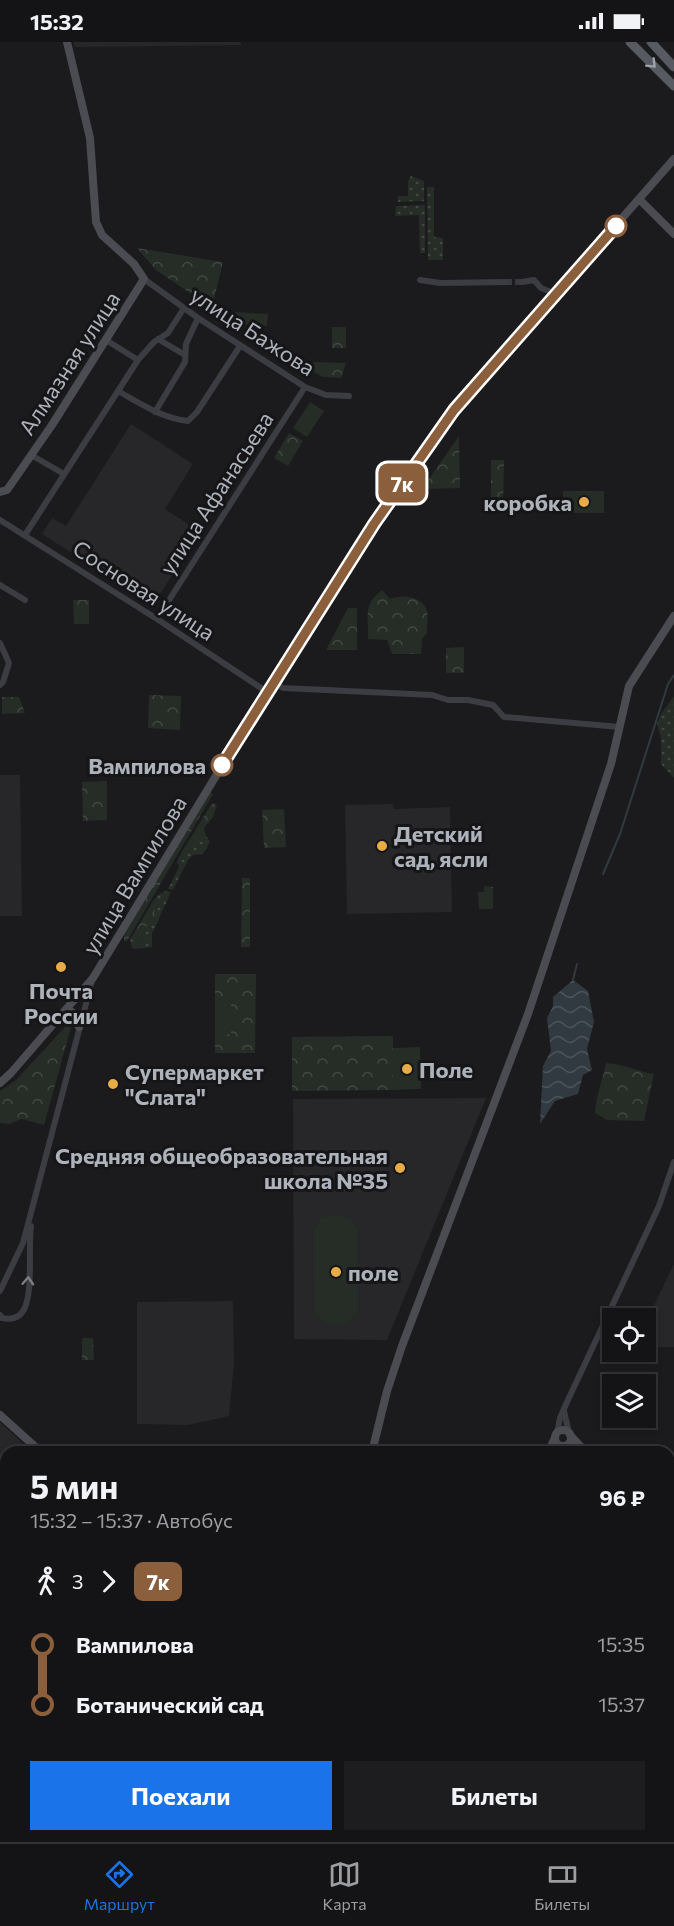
<!DOCTYPE html>
<html lang="ru">
<head>
<meta charset="utf-8">
<style>
  body { margin:0; font-family:Commissioner,sans-serif; background:#1d1d1f; color:#f1f3f6; height:100vh; display:flex; flex-direction:column; font-size:22px; white-space:nowrap }
  * { box-sizing:border-box; margin:0 }
  p { font-size:20px; color:#9d9ea1 }
  .icon { flex:none; width:33px; height:33px; fill:none; stroke:currentColor; stroke-width:2; stroke-linecap:round; stroke-linejoin:round }
  .map { position:relative; flex:1; overflow:hidden }
  .side { position:absolute; left:0px; top:1404px; width:675px; height:396px; display:flex; flex-direction:column; background:#141416; border-radius:18px 18px 0 0; box-shadow:0 3px 9px #0003,0 0 0 2px #333335 }
  .side>* { flex:none }
  .badge { padding:0 12px; border-radius:9px; font-size:21px; line-height:39px }
  .controls { position:absolute; left:602px; top:1266px; display:grid; gap:12px }
  .controls a { display:grid; place-items:center; width:54px; height:54px; border-radius:0px; background:#141416; box-shadow:0 3px 9px #0003,0 0 0 2px #333335; font-size:30px }
  .map>.badge { position:absolute; translate:-50% -50%; box-shadow:0 0 0 3px #fff }
  .legs { display:flex; align-items:center; gap:9px; height:66px; padding:0 30px; font-size:20px }
  .legs p { margin-inline-start:auto }
  .headline { display:flex; align-items:center; justify-content:space-between; height:102px; padding:0 30px }
  h1 { font-size:33px; font-weight:700; line-height:45px }
  .button { display:flex; gap:12px; margin-top:auto; padding:12px 30px }
  .button a { flex:1; height:69px; border-radius:0px; background:#1a73e8; color:#fff; font-size:24px; font-weight:700; line-height:69px; text-align:center }
  .button a+a { background:#1d1d1f; color:#f1f3f6 }
  ul { padding:0 30px; list-style:none }
  li { display:flex; align-items:center; gap:21px; height:60px; font-size:22px }
  li i { display:grid; place-items:center; width:9px; height:100%; margin:0 8px; background:currentColor }
  li i::after { content:''; width:15px; height:15px; margin:-8px; border:4px solid; border-radius:50%; background:#141416 }
  li p { margin-inline-start:auto }
  li:first-child i { background:linear-gradient(#0000 50%,currentColor 0) }
  li:last-child i { background:linear-gradient(currentColor 50%,#0000 0) }
  .status { display:flex; justify-content:space-between; align-items:center; height:42px; padding:0 30px; background:#141416; direction:ltr }
  .status svg { height:16px; fill:currentColor }
  .tabs { display:flex; justify-content:space-around; align-items:center; height:84px; border-top:2px solid #333335; background:#141416; font-size:16px; color:#9d9ea1 }
  .tabs a { display:grid; justify-items:center; gap:3px }
  .tabs .current { color:#1a73e8 }
  .map>svg:first-child { display:block }
  .built { fill:#27272a }
  .grass { fill:url(#grass-dots) }
  .forest { fill:url(#forest-crowns) }
  .garden { fill:#252d26 }
  .water { fill:url(#water-waves) }
  .lines { fill:none; stroke-linecap:round; stroke-linejoin:round }
  .stream { stroke:#313a41; stroke-width:2 }
  .street-tunnel { stroke:#38393d; stroke-width:6; stroke-dasharray:6 3; stroke-linecap:butt }
  .street { stroke:#3c3d42; stroke-width:6 }
  .secondary { stroke:#4a4c52; stroke-width:8 }
  .primary { stroke:#585a61; stroke-width:9 }
  .oneway { stroke:#9da1a9 }
  .oneway2 { stroke:#7b7e85 }
  .line-1-casing { stroke:#fff; stroke-width:14 }
  .line-1 { stroke:#8b5e3c; stroke-width:9 }
  .stop-1-dot { fill:#fff; stroke:#8b5e3c; stroke-width:3 }
  .poi-dot { fill:#e7ac48; stroke:#161618; stroke-width:2 }
  .labels { text-anchor:middle; dominant-baseline:central; stroke-width:6; stroke-linejoin:round; paint-order:stroke }
  .street-label { font-size:22px; fill:#aeb3bb; stroke:#161618 }
  .poi-label { font-size:22px; font-weight:bold; fill:#aeb3bb; stroke:#161618; text-anchor:start }
  .stop-label { font-size:22px; font-weight:bold; fill:#aeb3bb; stroke:#161618; text-anchor:end }
</style>
</head>
<body>
<div class="status"><b>15:32</b><svg viewBox="0 0 49 12"><path d="M0 12V9h3v3zM5 12V6h3v6zM10 12V3h3v9zM15 12V0h3v12zM26 1h20v11H26zM47 4h2v5h-2z"/></svg></div>
<div class="map">
<svg width="674" height="1800" viewBox="0 0 674 1800">
  <defs>
    <pattern id="grass-dots" width="8" height="8" patternUnits="userSpaceOnUse" patternTransform="scale(1.5)"><rect width="8" height="8" fill="#252d26"/><path d="M2 2h.1M6 6h.1" fill="none" stroke="#424944" stroke-width="1.8" stroke-linecap="round"/></pattern>
    <pattern id="forest-crowns" width="20" height="18" patternUnits="userSpaceOnUse" patternTransform="scale(1.5)"><rect width="20" height="18" fill="#252d26"/><path d="M2 6a3 3 0 1 1 6 0M12 15a3 3 0 1 1 6 0" fill="none" stroke="#424944"/></pattern>
    <pattern id="water-waves" width="16" height="10" patternUnits="userSpaceOnUse" patternTransform="scale(1.5)"><rect width="16" height="10" fill="#313a41"/><path d="M0 5q4-4 8 0t8 0" fill="none" stroke="#4c545a"/></pattern>
  </defs>
  <rect width="100%" height="100%" fill="#1b1b1d"/>
  <path class="built" d="M74 0H241V3L74 5Z
    M131 382 193 422 165 467 200 490 153 563 42 492 52 476 66 484Z
    M0 733H20L22 874H0Z
    M393 762 394 767 450 765 452 870 347 872 345 763Z
    M486 1056 387 1298 294 1297 293 1057Z
    M674 1222V1305H645V1282Z
    M233 1259 234 1321 229 1374 188 1383 137 1382V1260Z
    M0 1380 32 1410H6V1491L0 1487Z"/>
  <path class="grass" d="M411 134 424 139V159L398 160V154H408V139Z
    M427 145H434V195L443 196V218H428Z
    M425 163V211H420L419 173 395 174 396 164Z
    M674 654V736L661 722V696L657 682 661 672Z
    M206 794 210 800 203 812 193 813 188 818 173 848 168 847 179 825 177 819 183 808H188L193 799 199 798Z
    M166 849 171 850 152 892V905L134 907 142 901 143 891 158 864 153 859 158 853Z"/>
  <path class="forest" d="M137 206 223 220 212 266 156 228Z
    M332 285H346V306H332Z
    M314 320 346 321 341 336 323 335 308 327Z
    M289 391 303 399 288 424 274 416Z
    M459 394 460 446 422 447Z
    M491 418H504L503 467H491Z
    M382 548 390 557C401 552 420 554 426 566 429 573 427 584 427 591L422 597 421 612H392L387 598 368 597C369 576 362 563 382 548Z
    M73 558H89V582H74Z
    M348 566H357V608H326Z
    M464 605V631H446V606Z
    M149 653 181 654 180 688 148 686Z
    M2 655H19L25 671 2 672Z
    M107 739V778L83 779 82 740Z
    M210 750 213 752 127 899 124 900V891Z
    M212 761 217 763 213 775 204 786 206 794 199 799H193L188 808H183Z
    M284 767 286 805 264 806 262 768Z
    M242 836H250V905H241Z
    M484 844 493 845V867H479L478 850H484Z
    M153 859 158 864 143 891 142 901 134 907 132 906 130 898Z
    M215 932H256L255 1011H215V992H230V957H215Z
    M69 981 71 985 44 1083 22 1077 9 1082 0 1081V1049L16 1038Z
    M393 994V1048L292 1049V995Z
    M606 1021C623 1022 637 1029 654 1032L644 1079 607 1078 595 1071C596 1053 603 1038 606 1021Z
    M82 1296H93L94 1318H82Z
    M669 1486 674 1493V1738L669 1734Z"/>
  <path class="garden" d="M235 270 268 272 267 284 234 282Z
    M310 360 324 369 307 395 293 386Z
    M563 449H604V471H563Z
    M215 957H231V992H215Z
    M420 1005 421 1047 393 1048V1006Z
    M335 1173 350 1176 357 1187 358 1271C344 1288 328 1287 315 1271L314 1189 321 1176Z
    M0 1487 6 1491V1794H294L295 1800H11L0 1793Z
    M402 1794H653L656 1800H402Z"/>
  <path class="water" d="M573 938 588 949 594 980 587 1007 592 1028 583 1033 578 1052 555 1059 540 1082 543 1024 551 1009 547 976 553 964V955Z"/>
  <g class="lines">
    <path class="stream" d="M603 832 620 792 668 642 674 633
      M573 938 577 922"/>
    <path class="street-tunnel" d="M506 240H522"/>
    <path class="street" d="M144 237 198 276 305 345 326 353 349 354
      M420 238 440 241 506 240
      M522 240 534 238 541 246 556 252
      M158 297 185 313
      M106 298 138 318
      M118 349C141 362 162 376 188 379L197 370 240 304
      M155 370 185 320 186 302 198 276
      M31 413 64 432
      M0 478 157 577 267 650
      M25 493 138 318 154 300 168 291 184 266
      M0 543 25 558
      M157 577 305 345
      M0 601 9 621 3 640 0 643
      M274 641 283 646 432 653 448 658H468L493 663 504 675 620 685
      M0 1249 23 1201 92 939
      M0 1273 2 1276C12 1278 21 1276 25 1265 33 1247 28 1206 31 1184
      M564 1369 569 1391
      M557 1391 560 1376 567 1360 659 1164 674 1120
      M485 1794 488 1800
      M538 1794 540 1800
      M589 1794 593 1800
      M312 1800 313 1794"/>
    <path class="secondary" d="M639 157 674 192
      M0 450 7 448 52 383 144 237 134 222 102 193 96 180 90 96 67 0
      M62 972 70 969 75 972 79 985
      M0 1041 11 1031 93 936 267 650 373 482 454 368 674 117
      M0 1373 41 1410
      M555 1396a8 8 0 1 1 16 0a8 8 0 1 1-16 0Z
      M570 1393 581 1405 594 1410
      M372 1410 387 1349 402 1304 528 972 611 722 629 644 674 574
      M548 1410 555 1396
      M669 1480 674 1485"/>
    <path class="primary" d="M630 0 674 44
      M651 0 674 25"/>
  </g>
  <defs><path id="oneway-chevron" d="M-2-3.5L2.5 0L-2 3.5" fill="none" stroke-width="1.6" stroke-linecap="round" stroke-linejoin="round" transform="scale(1.5)"/></defs>
  <use class="oneway" href="#oneway-chevron" transform="translate(652 22) rotate(45)"/>
  <use class="oneway2" href="#oneway-chevron" transform="translate(28 1239) rotate(-87)"/>
  <g class="lines">
    <g class="line-1-casing">
      <path id="line-1" d="M222 723 374 482 454 368 616 184"/>
    </g>
    <use href="#line-1" class="line-1"/>
  </g>
  <g class="stop-1-dot">
    <circle cx="616" cy="184" r="10"/>
    <circle cx="222" cy="723" r="10"/>
  </g>
  <g class="poi-dot">
    <circle cx="584" cy="460" r="6"/>
    <circle cx="382" cy="804" r="6"/>
    <circle cx="61" cy="925" r="6"/>
    <circle cx="407" cy="1027" r="6"/>
    <circle cx="113" cy="1042" r="6"/>
    <circle cx="400" cy="1126" r="6"/>
    <circle cx="336" cy="1230" r="6"/>
  </g>
  <g class="labels">
    <g class="street-label">
      <text transform="translate(253 289) rotate(33)">улица Бажова</text>
      <text transform="translate(69 321) rotate(-57)">Алмазная улица</text>
      <text transform="translate(216 451) rotate(-57)">улица Афанасьева</text>
      <text transform="translate(144 548) rotate(33)">Сосновая улица</text>
      <text transform="translate(134 833) rotate(-59)">улица Вампилова</text>
    </g>
    <g class="poi-label">
      <text x="572" y="460" text-anchor="end">коробка</text>
      <text x="394" y="791">Детский<tspan x="394" dy="25">сад, ясли</tspan></text>
      <text x="61" y="948" text-anchor="middle">Почта<tspan x="61" dy="25">России</tspan></text>
      <text x="419" y="1027">Поле</text>
      <text x="125" y="1029">Супермаркет<tspan x="125" dy="25">"Слата"</tspan></text>
      <text x="388" y="1113" text-anchor="end">Средняя общеобразовательная<tspan x="388" dy="25">школа №35</tspan></text>
      <text x="348" y="1230">поле</text>
    </g>
    <g class="stop-label">
      <text x="206" y="723">Вампилова</text>
    </g>
  </g>
</svg>
<div class="controls">
<a><svg class="icon" aria-label="locate" viewBox="0 0 24 24"><circle cx="12" cy="12" r="6"/><path d="M12 2v4M12 18v4M2 12h4M18 12h4"/></svg></a>
<a><svg class="icon" aria-label="layers" viewBox="0 0 24 24"><path d="M12 4l9 5-9 5-9-5zM3 14l9 5 9-5"/></svg></a>
</div>
<b class="badge" style="left:402px;top:441px;background:#8b5e3c;color:#fff">7к</b>
<section class="side">
<div class="headline"><div><h1>5 мин</h1><p>15:32 – 15:37 · Автобус</p></div><b>96 ₽</b></div>
<div class="legs"><svg class="icon" aria-label="walk" viewBox="0 0 24 24"><circle cx="13" cy="4" r="2"/><path d="M13 8l-2 6 4 7M11 14l-3 7M7 12l3-4h3l4 4"/></svg>3<svg class="icon" aria-label="forward" viewBox="0 0 24 24"><path d="M9 5l7 7-7 7"/></svg><b class="badge" style="background:#8b5e3c;color:#fff">7к</b></div>
<ul>
<li><i style="color:#8b5e3c"></i><b>Вампилова</b><p>15:35</p></li>
<li><i style="color:#8b5e3c"></i><b>Ботанический сад</b><p>15:37</p></li>
</ul>
<div class="button"><a>Поехали</a><a>Билеты</a></div>
</section>
</div>
<nav class="tabs">
<a class="current"><svg class="icon" aria-label="directions" viewBox="0 0 24 24"><path d="M12 3l9 9-9 9-9-9zM9 14v-3h6M13 9l2 2-2 2"/></svg>Маршрут</a>
<a><svg class="icon" aria-label="map" viewBox="0 0 24 24"><path d="M3 6l6-2 6 2 6-2v14l-6 2-6-2-6 2zM9 4v14M15 6v14"/></svg>Карта</a>
<a><svg class="icon" aria-label="tickets" viewBox="0 0 24 24"><path d="M3 7h18v10H3zM15 7v10"/></svg>Билеты</a>
</nav>
</body>
</html>
